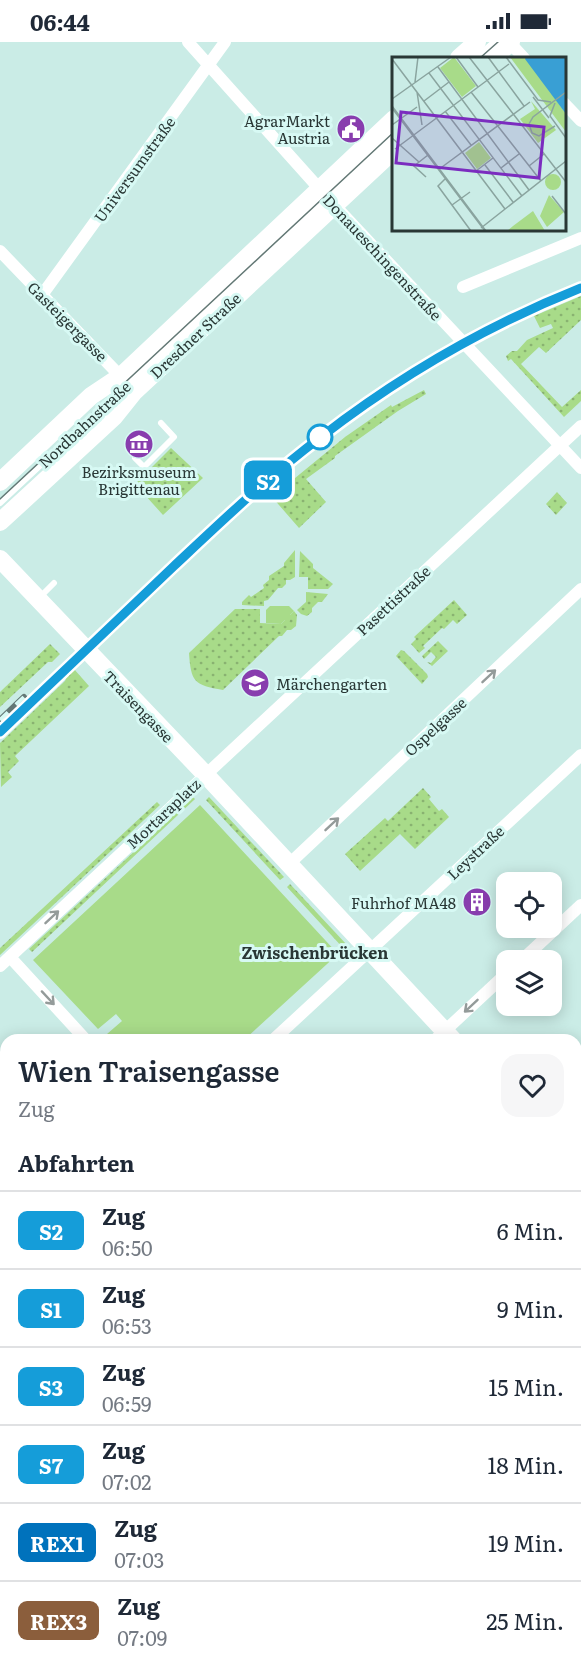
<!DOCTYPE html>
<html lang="de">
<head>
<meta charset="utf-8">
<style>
  body { margin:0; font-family:Literata,serif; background:#f6f6f7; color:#1f2937; height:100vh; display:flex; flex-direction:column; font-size:22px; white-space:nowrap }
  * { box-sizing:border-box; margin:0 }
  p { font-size:20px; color:#747a83 }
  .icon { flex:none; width:33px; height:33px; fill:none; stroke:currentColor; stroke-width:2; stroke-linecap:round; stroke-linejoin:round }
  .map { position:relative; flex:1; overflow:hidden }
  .panel { position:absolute; left:0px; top:992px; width:582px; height:638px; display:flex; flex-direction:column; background:#fff; border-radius:18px 18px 0 0; box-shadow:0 3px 15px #0003 }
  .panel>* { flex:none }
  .badge { padding:0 12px; border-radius:9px; font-size:21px; line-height:39px }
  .fabs { position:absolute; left:496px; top:830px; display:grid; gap:12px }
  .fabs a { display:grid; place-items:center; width:66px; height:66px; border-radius:12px; background:#fff; box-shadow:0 3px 15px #0003; font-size:30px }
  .map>.badge { position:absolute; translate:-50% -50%; box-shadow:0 0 0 3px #fff }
  h2 { padding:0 18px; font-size:22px; line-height:54px }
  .round { display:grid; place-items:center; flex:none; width:63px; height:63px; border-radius:18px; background:#f6f6f7 }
  .summary { display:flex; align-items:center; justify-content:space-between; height:102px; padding:0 18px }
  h1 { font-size:28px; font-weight:600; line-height:45px }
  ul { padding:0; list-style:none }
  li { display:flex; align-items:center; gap:18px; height:78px; padding:0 18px; border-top:2px solid #e0e1e3 }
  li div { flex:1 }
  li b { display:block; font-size:22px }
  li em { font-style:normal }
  li .badge { min-width:66px; font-weight:700; text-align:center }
  .status { display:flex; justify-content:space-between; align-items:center; height:42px; padding:0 30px; background:#fff; direction:ltr }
  .status svg { height:16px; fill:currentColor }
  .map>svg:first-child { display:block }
  .grass { fill:url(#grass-dots) }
  .park { fill:#a8db89 }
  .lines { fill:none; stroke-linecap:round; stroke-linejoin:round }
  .lane { stroke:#fff; stroke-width:6 }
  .street { stroke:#fff; stroke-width:12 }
  .secondary { stroke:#fff; stroke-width:18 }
  .highway { stroke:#fff; stroke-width:22 }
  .tram { stroke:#637875; stroke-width:1.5 }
  .rail-casing { stroke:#637875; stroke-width:6 }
  .rail { stroke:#d7f9f4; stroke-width:4; stroke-dasharray:11; stroke-linecap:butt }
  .oneway { stroke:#949b9a }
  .line-casing { stroke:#fff; stroke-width:14 }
  .line { stroke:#159dd9; stroke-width:9 }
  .stop-dot { fill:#fff; stroke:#159dd9; stroke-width:3 }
  .labels { text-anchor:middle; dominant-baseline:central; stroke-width:6; stroke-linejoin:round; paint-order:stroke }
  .poi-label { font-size:15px; fill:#293735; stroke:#d7f9f4; text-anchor:end }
  .street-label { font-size:15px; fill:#293735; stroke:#d7f9f4 }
  .neighbourhood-label { font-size:16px; font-weight:bold; fill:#293735; stroke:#d7f9f4 }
  .inset-road { fill:none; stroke:#8aa49f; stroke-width:1.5 }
  .view { fill:#7b2cbf; fill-opacity:0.15; stroke:#7b2cbf; stroke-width:3 }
  .inset-edge { fill:none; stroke:#293735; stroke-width:3 }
</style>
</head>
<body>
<div class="status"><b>06:44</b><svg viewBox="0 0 49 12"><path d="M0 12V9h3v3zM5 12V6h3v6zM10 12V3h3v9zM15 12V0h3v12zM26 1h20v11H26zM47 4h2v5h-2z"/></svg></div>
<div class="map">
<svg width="581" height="1628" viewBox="0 0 581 1628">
  <defs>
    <pattern id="grass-dots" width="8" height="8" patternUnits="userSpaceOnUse" patternTransform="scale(1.5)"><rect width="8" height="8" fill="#a8db89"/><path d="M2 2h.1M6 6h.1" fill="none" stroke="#89b271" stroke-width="1.8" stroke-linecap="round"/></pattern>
  </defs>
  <rect width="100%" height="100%" fill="#caece6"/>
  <path class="grass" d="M581 254V278L546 311 539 305 521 322 562 365 581 348V359L564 375 511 317 508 319 506 314 512 309H517L527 298 553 286 551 282 540 286 534 274Z
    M424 348 426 352 398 369 335 414V416L306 437 326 460 299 486 272 455 345 395 391 363 392 365Z
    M171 406 203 436 163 473 135 442Z
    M557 450 567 461 556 473 546 462Z
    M295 508V535L290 538H286V542L282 546H278L268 558 264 559V564L242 563V560L249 553 251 555 264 546 263 543 269 538V534L284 524V521Z
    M300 509 313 522V526L333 542 328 547H308V535H299Z
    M306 550 328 552 322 560H318L312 566V570L307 574 301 572 297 568 306 560Z
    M454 558 467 573 457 582 453 578 444 587 442 586 423 604 425 606 419 611 411 602 416 597 414 595Z
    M235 567H260V581L281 582 294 569 297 573 296 584 291 588H287L282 594H279L223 648C194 643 191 640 189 611Z
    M438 599 448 609 432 624 427 620 431 621 436 615 431 610 424 617 422 614Z
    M50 602 60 612 52 620H48L0 665V650Z
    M401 608 404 609 427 632 428 635 422 642 396 614Z
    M74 627 89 644 15 714 19 719 8 730 12 735 1 745 0 701 65 639 67 634Z
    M423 746 431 755 429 757 439 769 442 767 449 775 415 807 400 792 360 829 345 812 385 776 388 779Z
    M193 755 195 757 32 910 29 907Z
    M209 755 284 835 280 838 206 758Z
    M157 760 160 763 0 913V906Z
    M290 842 347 903 344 907 287 845Z
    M581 1397V1628H450L446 1623H576V1402Z
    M70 1623H131L136 1628H65Z"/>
  <path class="park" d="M270 564H289L294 569 290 573V579L285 578 281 582 266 581V568Z
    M200 763 338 912 245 997H113L107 992 122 979 116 972 98 987 33 918Z"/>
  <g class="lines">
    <path class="lane" d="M476 16 494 0
      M135 416 144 425 174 395 161 381
      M0 461 394 93
      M40 555 54 541"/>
    <path class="street" d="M188 0 325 153 581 426
      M509 0 524 16
      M564 61 581 79
      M0 209 126 340
      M463 245 581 196
      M42 253 225 0
      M289 822 581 547
      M10 915 86 998
      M522 918 581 863
      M0 924 581 384
      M273 998 581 713
      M435 998 507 931
      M576 1056 581 1051
      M0 1085 6 1080
      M0 1249 6 1244
      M0 1399 6 1394
      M0 1616 6 1610
      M246 1623 251 1628"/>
    <path class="secondary" d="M459 16 477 0
      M493 16 511 0
      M0 440 91 354 121 334 394 77
      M0 480 114 375 134 350 394 108
      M0 517 205 732 453 998
      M576 1132 581 1137
      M576 1363 581 1358
      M304 1628 310 1623"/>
    <path class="highway" d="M576 1454 581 1453
      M576 1475 581 1474
      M483 1623 485 1628
      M505 1623 508 1628"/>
    <path class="tram" d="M480 16 498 0
      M0 457 394 90"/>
    <g class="rail-casing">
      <path id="rail" d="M0 678 24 655
        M0 690C59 634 118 577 178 521 224 477 271 433 321 395 400 334 488 283 581 246"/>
    </g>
    <use href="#rail" class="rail"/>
  </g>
  <defs><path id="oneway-shaft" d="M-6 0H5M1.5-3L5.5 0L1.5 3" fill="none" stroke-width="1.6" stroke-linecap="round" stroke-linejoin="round" transform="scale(1.5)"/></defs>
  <g class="oneway">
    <use href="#oneway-shaft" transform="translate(489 634) rotate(-43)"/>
    <use href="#oneway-shaft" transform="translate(332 782) rotate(-43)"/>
    <use href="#oneway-shaft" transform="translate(52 875) rotate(-43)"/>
    <use href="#oneway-shaft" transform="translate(48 956) rotate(47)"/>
    <use href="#oneway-shaft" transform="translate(471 964) rotate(137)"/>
  </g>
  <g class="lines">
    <g class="line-casing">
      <path id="line" d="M0 690C58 635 116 579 174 524 222 479 269 434 321 395 400 334 488 283 581 246"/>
    </g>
    <use href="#line" class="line"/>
  </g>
  <defs>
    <g id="civic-disc" transform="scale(1.5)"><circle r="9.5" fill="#883dae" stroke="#d7f9f4"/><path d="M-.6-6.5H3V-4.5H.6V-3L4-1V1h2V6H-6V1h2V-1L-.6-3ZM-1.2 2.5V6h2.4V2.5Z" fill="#fff"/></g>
    <g id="museum-disc" transform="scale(1.5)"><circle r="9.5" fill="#883dae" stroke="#d7f9f4"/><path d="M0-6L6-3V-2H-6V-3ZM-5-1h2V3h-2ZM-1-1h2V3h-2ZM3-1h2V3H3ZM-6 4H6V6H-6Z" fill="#fff"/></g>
    <g id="school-disc" transform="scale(1.5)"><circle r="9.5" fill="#883dae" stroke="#d7f9f4"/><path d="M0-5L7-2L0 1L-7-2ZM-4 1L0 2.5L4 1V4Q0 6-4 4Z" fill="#fff"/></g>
    <g id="building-disc" transform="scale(1.5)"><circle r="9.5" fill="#883dae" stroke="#d7f9f4"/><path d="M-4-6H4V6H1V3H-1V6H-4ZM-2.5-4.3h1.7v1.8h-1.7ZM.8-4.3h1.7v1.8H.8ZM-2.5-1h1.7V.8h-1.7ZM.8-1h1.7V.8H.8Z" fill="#fff"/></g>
  </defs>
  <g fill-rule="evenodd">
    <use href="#civic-disc" x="351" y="87"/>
    <use href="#museum-disc" x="139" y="402"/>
    <use href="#school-disc" x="255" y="641"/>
    <use href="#building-disc" x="477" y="860"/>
  </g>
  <circle class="stop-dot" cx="320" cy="395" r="12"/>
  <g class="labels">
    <g class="poi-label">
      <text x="330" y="78">AgrarMarkt<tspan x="330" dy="17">Austria</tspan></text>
      <text x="139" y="429" text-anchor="middle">Bezirksmuseum<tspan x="139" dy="17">Brigittenau</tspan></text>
      <text x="276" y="641" text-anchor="start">Märchengarten</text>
      <text x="456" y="860">Fuhrhof MA48</text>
    </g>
    <g class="street-label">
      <text transform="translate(134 127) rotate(-54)">Universumstraße</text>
      <text transform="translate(383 215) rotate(47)">Donaueschingenstraße</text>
      <text transform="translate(68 279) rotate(45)">Gasteigergasse</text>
      <text transform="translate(195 293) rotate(-43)">Dresdner Straße</text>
      <text transform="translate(84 382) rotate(-43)">Nordbahnstraße</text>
      <text transform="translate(393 558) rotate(-43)">Pasettistraße</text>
      <text transform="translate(139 664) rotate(46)">Traisengasse</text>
      <text transform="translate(435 684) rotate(-43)">Ospelgasse</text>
      <text transform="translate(163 771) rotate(-43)">Mortaraplatz</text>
      <text transform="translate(475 810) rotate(-43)">Leystraße</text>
    </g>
    <g class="neighbourhood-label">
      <text x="315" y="910">Zwischenbrücken</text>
    </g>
  </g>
  <g transform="translate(392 15)">
    <rect width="174" height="174" fill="#caece6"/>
    <path d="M139 44 164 73 146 86 128 62 143 52Z" fill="#a8db89"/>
    <path d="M62 0 84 29 70 40 48 11ZM118 0H134L174 57V75ZM87 85 99 101 85 112 73 96ZM153 125a8 8 0 1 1 16 0a8 8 0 1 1-16 0ZM157 138 172 155 155 170 148 159ZM141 154 153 174H115L121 169Z" fill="#a8db89"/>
    <path d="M134 0H174V57L133 2Z" fill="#399fd4"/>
    <path class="inset-road" d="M64 0 86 30M77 0 174 125M96 0 132 49M114 0 146 43 159 45M0 2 113 152M46 10 137 133M37 16 130 139M23 25 26 0M25 35 30 68M79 35 149 124M141 40 157 61M0 42 59 0M32 44 57 25M163 46 158 59 174 81M0 49 94 174M0 51 93 174M53 54 79 88M0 68 25 50M163 69 147 79 140 76 137 67 141 60 174 35M0 81 27 105M3 92 117 7M93 108 121 145M137 109 152 97M109 111 127 97M46 113 138 45M84 114 101 101M34 120 22 109 36 98M54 121 46 129 79 174M160 139 174 157M60 148 78 135M89 171 174 104"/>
    <path class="view" d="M9 55 152 70 147 121 4 106Z"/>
    <rect width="174" height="174" class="inset-edge"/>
  </g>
</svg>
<div class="fabs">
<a><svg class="icon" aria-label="locate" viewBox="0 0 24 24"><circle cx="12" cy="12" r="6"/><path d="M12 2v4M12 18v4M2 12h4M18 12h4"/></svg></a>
<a><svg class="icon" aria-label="layers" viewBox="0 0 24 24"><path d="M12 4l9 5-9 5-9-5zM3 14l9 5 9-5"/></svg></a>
</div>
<b class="badge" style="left:268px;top:438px;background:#159dd9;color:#fff">S2</b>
<section class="panel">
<div class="summary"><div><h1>Wien Traisengasse</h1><p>Zug</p></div><a class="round"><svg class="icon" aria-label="heart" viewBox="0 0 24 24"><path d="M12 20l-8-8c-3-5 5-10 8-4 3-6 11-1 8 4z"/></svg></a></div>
<h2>Abfahrten</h2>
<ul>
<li><span class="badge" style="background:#159dd9;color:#fff">S2</span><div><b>Zug</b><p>06:50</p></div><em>6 Min.</em></li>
<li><span class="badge" style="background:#159dd9;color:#fff">S1</span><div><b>Zug</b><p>06:53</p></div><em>9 Min.</em></li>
<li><span class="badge" style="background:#159dd9;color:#fff">S3</span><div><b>Zug</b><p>06:59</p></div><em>15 Min.</em></li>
<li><span class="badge" style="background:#159dd9;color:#fff">S7</span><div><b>Zug</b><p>07:02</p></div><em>18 Min.</em></li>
<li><span class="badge" style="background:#0072bc;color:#fff">REX1</span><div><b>Zug</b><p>07:03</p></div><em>19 Min.</em></li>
<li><span class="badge" style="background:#8b5e3c;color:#fff">REX3</span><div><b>Zug</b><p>07:09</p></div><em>25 Min.</em></li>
</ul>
</section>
</div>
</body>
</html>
